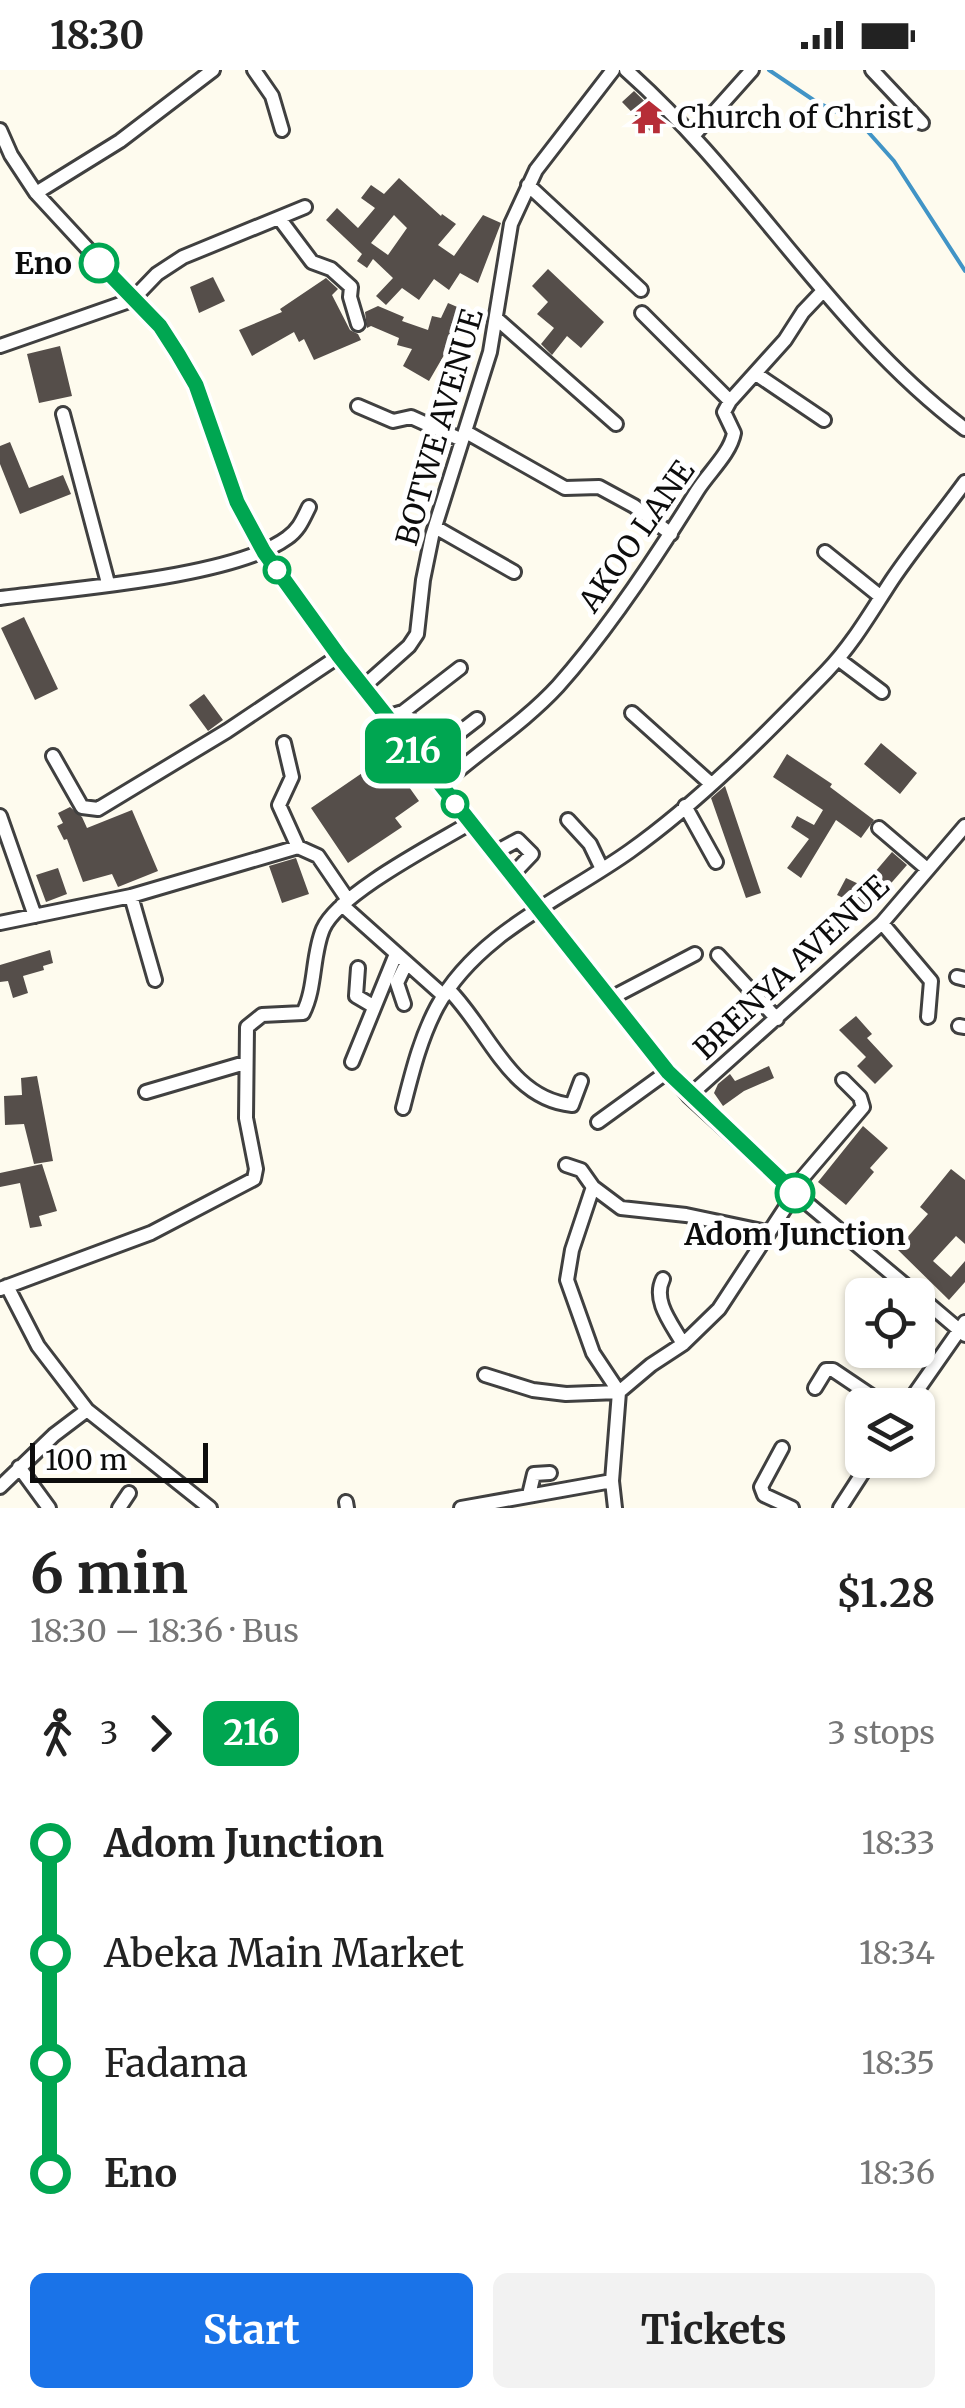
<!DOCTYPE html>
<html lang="en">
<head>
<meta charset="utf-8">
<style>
  body { margin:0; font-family:Merriweather,serif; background:#f2f2f2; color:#222; height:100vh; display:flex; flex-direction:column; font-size:38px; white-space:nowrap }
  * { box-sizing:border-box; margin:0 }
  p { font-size:32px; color:#767676 }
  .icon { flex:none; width:55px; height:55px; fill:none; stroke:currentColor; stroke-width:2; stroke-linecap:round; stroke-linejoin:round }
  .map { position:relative; height:1438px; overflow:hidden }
  .details { display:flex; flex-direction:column; background:#fff; flex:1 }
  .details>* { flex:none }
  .badge { padding:0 20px; border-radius:15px; font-size:35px; line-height:65px }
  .buttons { position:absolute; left:845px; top:1208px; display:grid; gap:20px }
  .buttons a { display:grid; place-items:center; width:90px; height:90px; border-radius:15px; background:#fff; box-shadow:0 2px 8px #0004; font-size:50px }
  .scale { position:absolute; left:30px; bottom:25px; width:178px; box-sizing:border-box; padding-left:10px; border:5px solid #0d0d0d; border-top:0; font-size:28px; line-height:35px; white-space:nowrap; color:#0d0d0d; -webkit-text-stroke:8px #fff; paint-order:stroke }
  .map>.badge { position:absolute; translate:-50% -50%; box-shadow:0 0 0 5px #fff }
  .legs { display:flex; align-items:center; gap:15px; height:110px; padding:0 30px; font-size:32px }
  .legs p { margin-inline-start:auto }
  .head { display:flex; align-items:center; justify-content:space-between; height:170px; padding:0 30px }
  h1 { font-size:55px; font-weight:700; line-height:75px }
  .cta { display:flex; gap:20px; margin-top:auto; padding:20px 30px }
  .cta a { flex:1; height:115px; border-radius:15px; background:#1a73e8; color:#fff; font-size:40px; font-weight:700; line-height:115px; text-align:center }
  .cta a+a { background:#f2f2f2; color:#222 }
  ul { padding:0 30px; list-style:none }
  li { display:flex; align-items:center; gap:35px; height:110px; font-size:38px }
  li i { display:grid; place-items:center; width:15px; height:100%; margin:0 12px; background:currentColor }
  li i::after { content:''; width:25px; height:25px; margin:-12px; border:8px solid; border-radius:50%; background:#fff }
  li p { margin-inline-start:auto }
  li:first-child i { background:linear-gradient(#0000 50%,currentColor 0) }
  li:last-child i { background:linear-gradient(currentColor 50%,#0000 0) }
  .status { display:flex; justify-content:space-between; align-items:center; height:70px; padding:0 50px; background:#fff; direction:ltr }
  .status svg { height:28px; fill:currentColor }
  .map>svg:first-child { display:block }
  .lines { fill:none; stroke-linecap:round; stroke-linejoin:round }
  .stream { stroke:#4194c6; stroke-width:4 }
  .building { fill:#554e4a; fill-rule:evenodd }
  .minor-casing { stroke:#404040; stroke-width:18 }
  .minor { stroke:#fff; stroke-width:12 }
  .line-1-casing { stroke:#fff; stroke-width:22 }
  .line-1 { stroke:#00a651; stroke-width:15 }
  .stop-1-dot { fill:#fff; stroke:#00a651; stroke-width:5 }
  .labels { text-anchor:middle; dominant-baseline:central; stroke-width:10; stroke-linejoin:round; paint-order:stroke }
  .poi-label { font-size:30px; fill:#0d0d0d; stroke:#fff; text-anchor:start }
  .stop-label { font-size:30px; font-weight:bold; fill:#0d0d0d; stroke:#fff; text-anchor:end }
  .street-label { font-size:30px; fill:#0d0d0d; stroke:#fff }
</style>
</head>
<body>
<div class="status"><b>18:30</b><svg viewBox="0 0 49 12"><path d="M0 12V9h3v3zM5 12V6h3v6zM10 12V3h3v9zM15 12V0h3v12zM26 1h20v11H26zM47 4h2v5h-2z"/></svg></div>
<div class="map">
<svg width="965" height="1438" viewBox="0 0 965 1438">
  <rect width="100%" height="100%" fill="#fefbee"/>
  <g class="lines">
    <path class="stream" d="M769 0 815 31 862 55 894 91 965 201"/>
  </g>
  <path class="building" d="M634 21 665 51 652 63 622 32Z
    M399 108 441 146 442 144 456 154 438 175 454 186 483 145 501 153 478 213 460 203 449 220 434 209 419 230 402 218 386 235 376 226 393 208 373 189 367 198 357 191 362 184 326 150 337 138 358 158 375 138 361 128 371 115 384 124ZM394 145 407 158 388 185 371 173Z
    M548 199 604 252 581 278 567 266 552 285 541 274 554 258 537 244 548 232 532 216Z
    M213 207 225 231 199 243 190 217Z
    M326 208 338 219 332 225 350 260 358 264 361 270 314 290 304 269 299 272 294 262 252 286 239 260 282 242 280 239Z
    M448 233 469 242 429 311 403 296 412 279 397 275 399 268 371 256 367 258 365 242 378 236 404 247 402 251 428 260 432 246 441 248Z
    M60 276 72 326 39 333 27 284Z
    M10 372 29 418 63 405 71 424 20 444 0 394V376Z
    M24 547 58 619 35 630 1 558Z
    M204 624 223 650 208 661 189 635Z
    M881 673 917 703 900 724 864 694Z
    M787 684 832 714 830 717 874 750 861 768 836 750 801 808 787 798 809 769 791 757 797 746 814 755 823 740 773 707Z
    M387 686 419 731 395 748 402 757 348 793 311 738Z
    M725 716 761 823 746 828 711 728Z
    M70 737 82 747 87 758 132 740 158 801 118 817 112 804 83 812 67 769 64 770 57 756 63 753 58 743Z
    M892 782 907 795 886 819 878 813 866 839 837 825 846 808 863 816Z
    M296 788 309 824 282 833 269 796Z
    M58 798 67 824 46 832 36 805Z
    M50 880 53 893 43 896 44 900 23 906 28 923 13 928 8 911 0 912V895Z
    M856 946 872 964 867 968 893 996 875 1014 857 996 866 987 839 960Z
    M769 996 774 1008 744 1021 723 1036 714 1023 718 1014 730 1004 735 1011Z
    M37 1006 53 1091 34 1094 24 1054 5 1055 4 1026 22 1025 21 1008Z
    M863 1056 888 1078 870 1098 874 1102 846 1135 818 1112Z
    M42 1094 57 1141 39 1146 42 1156 30 1158 20 1113 0 1117V1103Z
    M951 1099 965 1110V1174L956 1166 933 1191 951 1207 965 1191V1212L949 1230 897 1179 928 1144 920 1137Z"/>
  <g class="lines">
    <g class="minor-casing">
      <path id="minor" d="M254 0 272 26 282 60
        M626 0C750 110 832 259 965 359
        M872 0 922 53
        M0 60 11 85 36 123 160 257 178 284 196 315 237 432 264 482 339 586 452 731 689 1026 795 1123 917 1225
        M693 66 752 0
        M528 115 641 220
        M36 123 120 71 213 0
        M279 148 312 192 331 199 351 217 350 227 358 254
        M642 243 730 331
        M497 249 616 354
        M0 276 132 230 157 204 183 187 305 137
        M756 304 824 350
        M358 336 393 351 411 347 462 370
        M63 344 108 513
        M466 362 565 418 599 417 634 436 671 464
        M435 457 514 502
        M825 482 881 527
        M0 528C70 519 234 507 287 468 299 460 303 449 309 437
        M838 589 882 622
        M363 617 409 576 417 564 423 510 432 466 490 282 511 154 536 100 613 0
        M403 642 438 679
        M632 643 710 713
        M386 647 403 642 460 598
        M284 673 292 707 279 735 298 777
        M53 686 82 737 98 739 227 661 339 586
        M428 700 438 679 477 649
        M440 716C478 682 524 653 558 616 607 561 658 484 697 421 708 403 730 384 734 363L724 342 730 331 785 270 803 242 823 221
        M685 736 716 792
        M0 746 35 846
        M568 750 590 774 602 799
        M879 758 927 799
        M494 783 518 770 532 784 512 805
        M131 826 155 910
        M342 835 444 926
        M0 853 131 826 298 777 318 786 348 830
        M882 853 931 911 928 947
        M718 885 777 949
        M358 898 356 926 373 936
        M957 907 965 909
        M448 919C488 958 509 1029 572 1035L581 1011
        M611 928 695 884
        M404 934 397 913 406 894
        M959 956 965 957
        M352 992 396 884
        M146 1022 245 993
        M689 1026 882 853 965 756
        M403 1038C412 1003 420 969 437 937 477 863 564 828 630 781 699 732 767 663 826 602 853 574 871 542 892 510 915 476 941 445 965 412
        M598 1052 667 1002
        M566 1095 581 1100 593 1117 621 1138 686 1145 766 1162
        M593 1117 572 1180 567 1210 593 1283 619 1322 612 1411 615 1438
        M793 1119 863 1037 860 1027 843 1010
        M663 1209C652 1231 672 1254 683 1274
        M7 1216 38 1276 87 1340 210 1438
        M0 1219 151 1163 254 1109 256 1099 246 1048 247 957 262 945 303 943C316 918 312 885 323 859 338 824 435 774 470 753
        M918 1225 965 1265
        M485 1305 533 1320 566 1324 619 1322 651 1295 683 1274 719 1239 795 1123
        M815 1318 826 1300H833L885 1335
        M907 1335 965 1252
        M782 1378 761 1417 764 1425 792 1438
        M19 1397 49 1438
        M0 1417 54 1365 87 1340
        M529 1425 534 1404 550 1403
        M346 1432 347 1438
        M119 1438 129 1423
        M461 1438 612 1411
        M840 1438 871 1390"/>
    </g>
    <use href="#minor" class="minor"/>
  </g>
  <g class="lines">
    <g class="line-1-casing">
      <path id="line-1" d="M99 193 160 256 178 284 196 315 237 432 264 482 339 586 668 1002 795 1123"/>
    </g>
    <use href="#line-1" class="line-1"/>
  </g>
  <defs>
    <g id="temple-bare" transform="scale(2.7)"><path d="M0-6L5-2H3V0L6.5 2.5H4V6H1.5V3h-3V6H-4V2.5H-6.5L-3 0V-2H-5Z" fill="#b62d37" stroke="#fff" stroke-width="2.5" paint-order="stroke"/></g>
  </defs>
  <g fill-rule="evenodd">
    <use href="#temple-bare" x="649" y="47"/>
  </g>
  <g class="stop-1-dot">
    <circle cx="99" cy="193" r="18"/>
    <circle cx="277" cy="500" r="12"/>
    <circle cx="455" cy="734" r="12"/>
    <circle cx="795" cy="1123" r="18"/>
  </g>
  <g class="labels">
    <g class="poi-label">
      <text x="677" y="47">Church of Christ</text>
    </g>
    <g class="stop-label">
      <text x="72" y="193">Eno</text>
      <text x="795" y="1164" text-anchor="middle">Adom Junction</text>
    </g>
    <g class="street-label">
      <text transform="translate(439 357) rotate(-74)">BOTWE AVENUE</text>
      <text transform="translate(636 466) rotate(-55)">AKOO LANE</text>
      <text transform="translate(791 897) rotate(-43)">BRENYA AVENUE</text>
    </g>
  </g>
</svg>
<div class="buttons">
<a><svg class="icon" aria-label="locate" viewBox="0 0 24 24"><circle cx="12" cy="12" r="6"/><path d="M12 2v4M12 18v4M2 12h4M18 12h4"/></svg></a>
<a><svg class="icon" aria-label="layers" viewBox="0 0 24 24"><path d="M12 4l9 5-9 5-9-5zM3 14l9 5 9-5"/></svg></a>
</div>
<div class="scale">100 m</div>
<b class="badge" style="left:413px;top:681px;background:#00a651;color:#fff">216</b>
</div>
<section class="details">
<div class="head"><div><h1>6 min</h1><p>18:30 – 18:36 · Bus</p></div><b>$1.28</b></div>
<div class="legs"><svg class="icon" aria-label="walk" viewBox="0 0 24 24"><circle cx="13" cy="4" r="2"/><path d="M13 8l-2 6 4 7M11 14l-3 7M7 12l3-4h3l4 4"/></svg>3<svg class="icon" aria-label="forward" viewBox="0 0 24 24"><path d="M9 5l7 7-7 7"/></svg><b class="badge" style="background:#00a651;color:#fff">216</b><p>3 stops</p></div>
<ul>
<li><i style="color:#00a651"></i><b>Adom Junction</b><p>18:33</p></li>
<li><i style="color:#00a651"></i><span>Abeka Main Market</span><p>18:34</p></li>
<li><i style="color:#00a651"></i><span>Fadama</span><p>18:35</p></li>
<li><i style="color:#00a651"></i><b>Eno</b><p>18:36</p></li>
</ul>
<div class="cta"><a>Start</a><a>Tickets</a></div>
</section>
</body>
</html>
